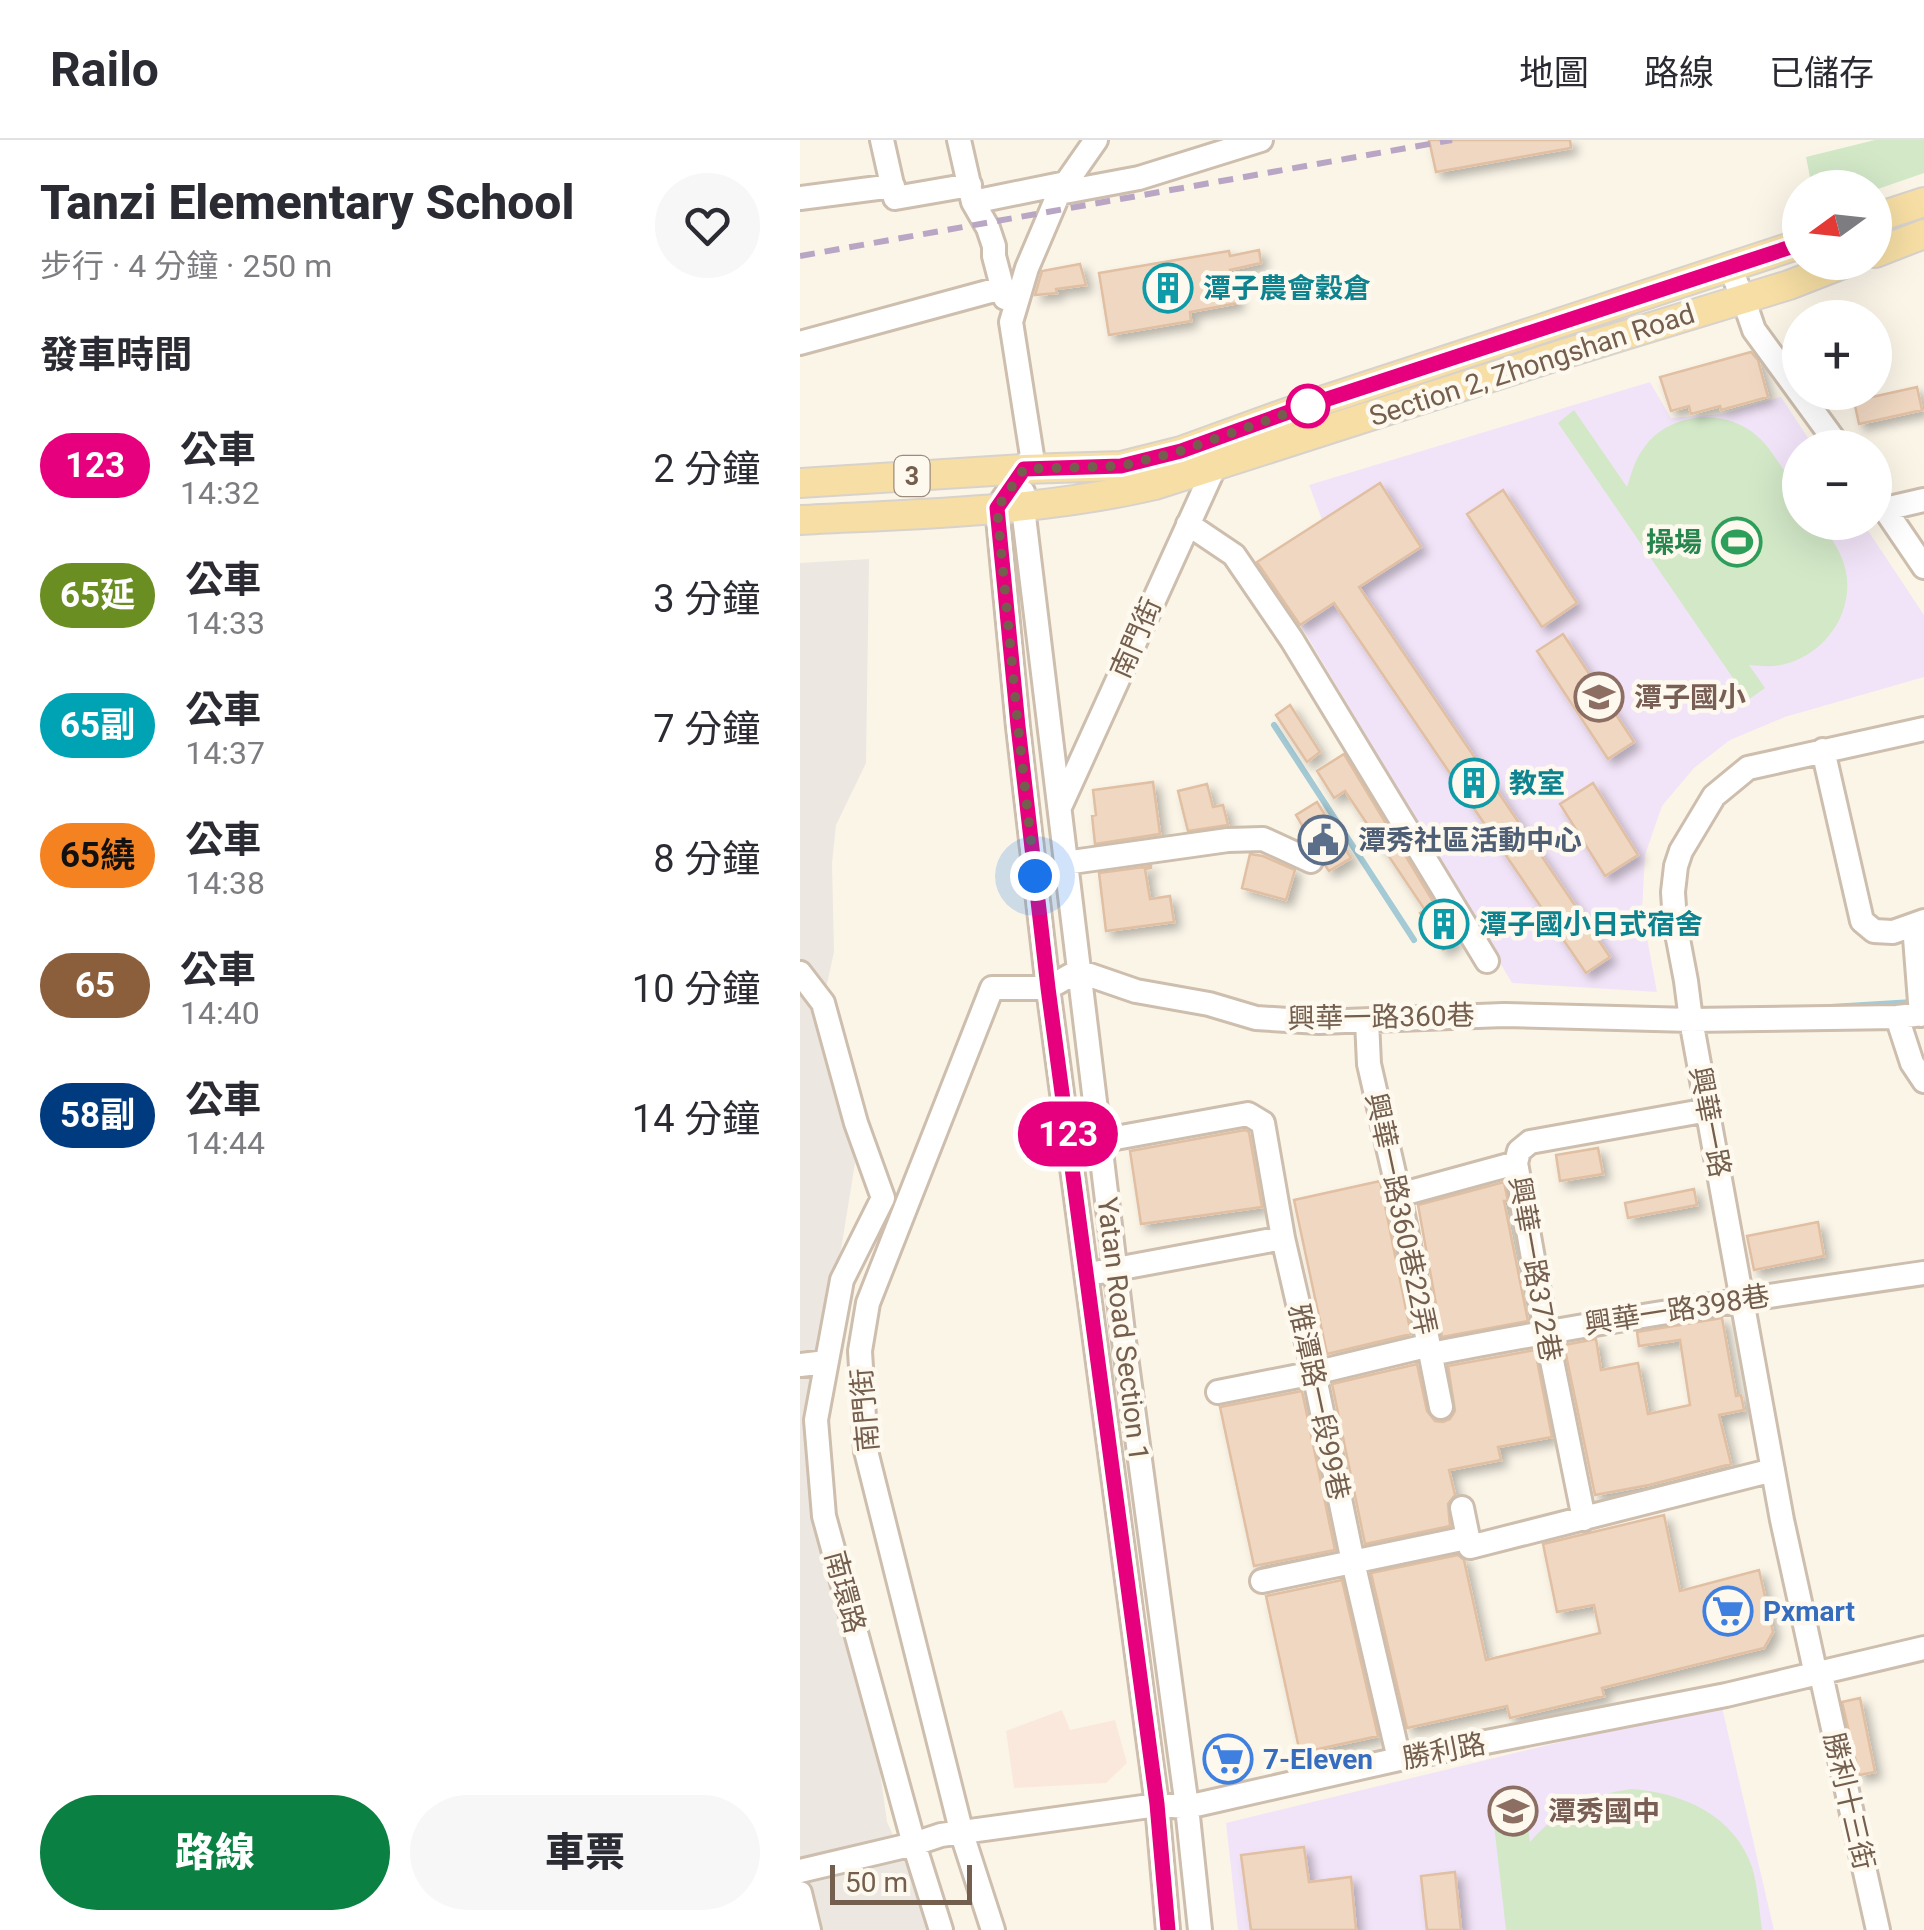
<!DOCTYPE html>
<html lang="zh-TW">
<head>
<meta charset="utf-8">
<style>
  body { margin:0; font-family:Roboto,"Noto Sans TC",sans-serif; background:#f7f7f7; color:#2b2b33; height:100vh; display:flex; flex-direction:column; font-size:38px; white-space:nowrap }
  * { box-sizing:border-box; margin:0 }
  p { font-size:32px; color:#7c7c81 }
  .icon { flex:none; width:55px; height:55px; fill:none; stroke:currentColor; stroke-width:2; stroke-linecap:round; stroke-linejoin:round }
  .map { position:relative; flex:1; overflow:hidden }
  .panel { display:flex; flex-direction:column; background:#fff; width:800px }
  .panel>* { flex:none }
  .badge { padding:0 20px; border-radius:32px; font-size:35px; line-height:65px }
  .needle { width:65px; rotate:255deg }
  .tools { position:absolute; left:982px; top:30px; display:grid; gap:20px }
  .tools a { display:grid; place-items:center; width:110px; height:110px; border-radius:50%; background:#fff; box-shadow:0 10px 40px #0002; font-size:50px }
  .scale { position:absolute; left:30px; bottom:25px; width:142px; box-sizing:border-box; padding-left:10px; border:5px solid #745e4d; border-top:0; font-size:28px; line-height:35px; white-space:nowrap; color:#745e4d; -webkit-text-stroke:8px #fef9ee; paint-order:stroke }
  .you { position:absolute; width:50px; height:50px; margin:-25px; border:8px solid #fff; border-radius:50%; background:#1a73e8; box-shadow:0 0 0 15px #1a73e833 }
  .map>.badge { position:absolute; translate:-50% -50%; box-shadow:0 0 0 5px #fff }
  h2 { padding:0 40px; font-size:38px; line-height:90px }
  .round { display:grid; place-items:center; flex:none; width:105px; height:105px; border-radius:52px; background:#f7f7f7 }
  .summary { display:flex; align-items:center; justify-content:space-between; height:170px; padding:0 40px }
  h1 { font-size:48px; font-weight:800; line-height:75px }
  .cta { display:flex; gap:20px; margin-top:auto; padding:20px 40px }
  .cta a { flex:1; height:115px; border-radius:60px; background:#0b8043; color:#fff; font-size:40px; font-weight:800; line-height:115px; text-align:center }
  .cta a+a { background:#f7f7f7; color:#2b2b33 }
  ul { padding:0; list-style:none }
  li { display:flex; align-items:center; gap:30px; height:130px; padding:0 40px }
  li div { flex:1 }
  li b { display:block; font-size:38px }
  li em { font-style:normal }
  li .badge { min-width:110px; font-weight:700; text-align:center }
  header { display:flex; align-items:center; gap:60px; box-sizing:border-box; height:140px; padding:0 50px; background:#fff; border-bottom:2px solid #e1e1e2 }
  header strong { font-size:48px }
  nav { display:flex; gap:55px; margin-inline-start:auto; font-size:35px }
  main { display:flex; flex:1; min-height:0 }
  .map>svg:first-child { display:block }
  .commercial { fill:#fbe8dc }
  .industrial { fill:#ece7e1 }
  .education { fill:#f2e4f8 }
  .green { fill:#d2e8c7 }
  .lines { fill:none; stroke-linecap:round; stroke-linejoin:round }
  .stream { stroke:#a4cad5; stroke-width:6 }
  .building { fill:#efd7c1; stroke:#e1bfa2; stroke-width:2.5; filter:url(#shadow) }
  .minor-casing { stroke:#cdbeae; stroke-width:28 }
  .major-casing { stroke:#d8d2cd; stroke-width:32 }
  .minor { stroke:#fff; stroke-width:22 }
  .major { stroke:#f6dea4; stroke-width:28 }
  .rail { stroke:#b9a6c5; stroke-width:6; stroke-dasharray:15 10; stroke-linecap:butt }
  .line-casing { stroke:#fff; stroke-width:22 }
  .line { stroke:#e6007e; stroke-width:15 }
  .walk { stroke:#745e4d; stroke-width:10; stroke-dasharray:0 18 }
  .stop-dot { fill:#fff; stroke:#e6007e; stroke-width:5 }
  .labels { text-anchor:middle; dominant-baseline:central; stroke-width:9; stroke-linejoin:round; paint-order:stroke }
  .shield { fill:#fef9ee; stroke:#9d8c7d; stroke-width:2.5 }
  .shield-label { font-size:25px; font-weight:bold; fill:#745e4d }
  .culture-label { font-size:28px; font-weight:bold; fill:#0d838f; stroke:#fef9ee; text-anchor:start }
  .street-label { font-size:28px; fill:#745e4d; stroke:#fef9ee }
  .leisure-label { font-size:28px; font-weight:bold; fill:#27864d; stroke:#fef9ee; text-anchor:end }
  .education-label { font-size:28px; font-weight:bold; fill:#785e54; stroke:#fef9ee; text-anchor:start }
  .service-label { font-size:28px; font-weight:bold; fill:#4e5e75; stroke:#fef9ee; text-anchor:start }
  .shop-label { font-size:28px; font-weight:bold; fill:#366cbe; stroke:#fef9ee; text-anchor:start }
</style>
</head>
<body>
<header>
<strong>Railo</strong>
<nav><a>地圖</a><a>路線</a><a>已儲存</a></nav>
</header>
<main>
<section class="panel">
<div class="summary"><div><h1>Tanzi Elementary School</h1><p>步行 · 4 分鐘 · 250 m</p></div><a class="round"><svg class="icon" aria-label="heart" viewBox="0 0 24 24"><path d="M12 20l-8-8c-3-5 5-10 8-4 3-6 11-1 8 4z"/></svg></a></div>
<h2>發車時間</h2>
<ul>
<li><span class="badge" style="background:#e6007e;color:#fff">123</span><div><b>公車</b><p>14:32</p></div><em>2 分鐘</em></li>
<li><span class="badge" style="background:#6b8e23;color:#fff">65延</span><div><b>公車</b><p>14:33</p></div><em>3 分鐘</em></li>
<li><span class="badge" style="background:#00a3b4;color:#fff">65副</span><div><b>公車</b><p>14:37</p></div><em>7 分鐘</em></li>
<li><span class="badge" style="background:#f58220;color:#111">65繞</span><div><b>公車</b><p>14:38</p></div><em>8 分鐘</em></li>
<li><span class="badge" style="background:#8b5e3c;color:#fff">65</span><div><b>公車</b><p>14:40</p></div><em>10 分鐘</em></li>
<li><span class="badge" style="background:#003b80;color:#fff">58副</span><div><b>公車</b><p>14:44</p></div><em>14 分鐘</em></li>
</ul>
<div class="cta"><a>路線</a><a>車票</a></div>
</section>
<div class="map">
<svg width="1124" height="1790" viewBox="0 0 1124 1790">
  <defs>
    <filter id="shadow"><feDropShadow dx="6" dy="6" stdDeviation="5" flood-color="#0004"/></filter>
  </defs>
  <rect width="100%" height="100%" fill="#fbf5e8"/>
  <path class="commercial" d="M262 1570 270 1590 315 1580 327 1623 306 1643 214 1648 206 1591Z"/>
  <path class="industrial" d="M69 419 66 623 36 685 32 723 34 812 21 871 55 1023 39 1122 14 1223 21 1341 62 1503 87 1682 136 1790H0V423Z"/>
  <path class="education" d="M850 242 871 278 922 274 981 257 1014 307 1000 308V382L1063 383 1124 475V537L985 577 930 600 894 628 862 666 845 715 842 771 857 852 712 843 462 420 524 385 509 345Z
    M921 1563 974 1790H438L426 1683Z"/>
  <path class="green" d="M1075 0H1124V33L1075 50V48L1012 47 1006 17Z
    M774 270 827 347C832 332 835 318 846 305 872 272 926 268 957 296 967 304 974 316 981 326 987 334 996 343 999 352 1002 360 1000 373 1000 382L1020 383C1029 395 1039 408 1044 424 1058 469 1026 516 981 525 970 527 960 526 949 525L965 548 948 560 758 283Z
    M832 1649C883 1653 934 1675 952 1727 958 1747 959 1769 962 1790H706L693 1676 726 1672 730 1702C760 1668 788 1655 832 1649Z"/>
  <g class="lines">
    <path class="stream" d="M474 585 614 800
      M1031 867 1113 862"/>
  </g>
  <path class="building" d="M629 0H770L771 8 636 32Z
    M459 110 461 123 430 130 438 163 390 172 391 181 309 195 299 133 429 111 430 116Z
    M280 124 286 145 256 149 257 153 235 155 242 131Z
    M951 212 958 220 968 257 921 270 920 266 891 274 889 266 871 271 860 237Z
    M1117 247 1122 270 1059 284 1054 261Z
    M580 343 621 407 559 447 810 817 786 833 534 463 500 485 457 422Z
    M703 350 777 463 742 487 667 374Z
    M763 494 834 602 808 619 737 511Z
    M490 565 520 612 507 622 476 575Z
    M544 614 657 801 643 810 620 773 625 770 545 651 534 658 517 631Z
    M353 642 360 694 295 704 292 676 296 675 293 650Z
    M793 643 838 715 805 736 760 664Z
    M407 644 413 667 423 665 428 685 388 691 378 651Z
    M517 662 551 718 529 731 525 725 524 713 514 706 496 675Z
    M450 714 463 716 495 730 486 760 442 748Z
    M351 726V728L345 729 350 759 370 756 374 782 306 791 299 733Z
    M445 990 449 992 462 1067 341 1084 330 1011Z
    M798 1008 803 1034 760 1041 756 1015Z
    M580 1041 611 1194 527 1214 494 1060Z
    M704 1042 708 1061H704L728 1181 642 1197 618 1065Z
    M894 1049 897 1065 828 1078 825 1063Z
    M1018 1082 1024 1116 954 1130 947 1096Z
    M922 1178 936 1256 941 1255 944 1270 919 1275 931 1324 849 1345 795 1355 764 1205 796 1199 801 1230 838 1223 848 1274 890 1265 880 1200 839 1206 837 1192Z
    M735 1210 752 1297 698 1307 701 1320 649 1330 655 1355 648 1364 650 1386 565 1404 532 1244 617 1224 627 1271 635 1281 643 1282 650 1279 655 1271 648 1226Z
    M502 1251 535 1410 454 1426 420 1267Z
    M864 1375 880 1451 959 1430 973 1492 964 1508 802 1548 804 1556 710 1578 707 1566 607 1588 571 1433 658 1415 664 1420 686 1520 800 1493 794 1465 757 1472 743 1404Z
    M542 1440 578 1596 500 1613 466 1456Z
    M1060 1558 1075 1632 1059 1635 1042 1562Z
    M504 1707 509 1742 551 1737 556 1790H451L441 1715Z
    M655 1732 661 1790H627L621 1736Z"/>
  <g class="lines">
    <g class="minor-casing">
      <path id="minor" d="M82 0 95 58 170 45
        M159 0 173 62 188 88 194 106V116L205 158
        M296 0 259 53 227 128 211 182 232 316 197 368 218 587 248 848 357 1665 368 1790
        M259 53 339 38 461 0
        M0 58 93 46
        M173 62 266 43
        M929 126 943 158 954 190 1040 308
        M0 203 202 148
        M223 352V368L325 1209 387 1667 400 1790
        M1075 355 1124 427
        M1085 369 1124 360
        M388 384 434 415 492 500 687 821
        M1023 610 1062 781 1074 791 1093 792 1124 781
        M260 667 415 326
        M265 723 428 700 463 699 511 721
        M1114 785 1121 875
        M0 833 23 863 56 983 83 1058 42 1140 16 1280 24 1376 114 1704 141 1790
        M1097 877 1112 923 1124 941
        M567 881 569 924 599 1055 641 1267
        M299 1001 448 974 463 983 483 1098
        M599 1055 716 1023
        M300 1132 483 1098 514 1233 553 1422 599 1619
        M631 1214C794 1182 959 1157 1124 1133
        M0 1225 26 1222
        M418 1252 514 1233 618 1208
        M662 1368 670 1407 973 1330
        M784 1379 746 1191 716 1023 719 1011 730 1002 908 970
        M462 1441 657 1400
        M0 1731 114 1704 141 1695 357 1665 387 1667 599 1619 926 1555 1124 1508
        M0 1753 9 1790
        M193 1790 162 1694 66 1311 60 1211 68 1163 192 848H248L278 831 336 851 409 864 456 878 519 882 704 875 891 880 1097 877 1124 874
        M1078 1790 1022 1539 1016 1535 982 1380 891 880 886 841 875 783 873 752 876 726 881 711 914 656 948 628 1124 589"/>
    </g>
    <g class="major-casing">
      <path id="major" d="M1075 78 1124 62
        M1075 113 1124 94
        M0 343 224 329 321 326 381 311 500 268 1000 104
        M0 380C118 374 239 372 355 345L763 214 989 145 1048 122"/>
    </g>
    <use href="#minor" class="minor"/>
    <use href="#major" class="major"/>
    <path class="rail" d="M0 116 652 0"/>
  </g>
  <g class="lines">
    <g class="line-casing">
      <path id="line" d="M368 1790 357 1664 248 848 218 586 197 368 224 329 321 326 381 311 500 268 1000 104"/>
    </g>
    <use href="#line" class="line"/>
    <path class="walk" d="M235 736 218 586 197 368 224 329 321 326 381 311 508 266"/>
  </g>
  <defs>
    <g id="building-ring" transform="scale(2.5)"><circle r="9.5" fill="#fef9ee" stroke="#0f9aa8" stroke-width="1.5"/><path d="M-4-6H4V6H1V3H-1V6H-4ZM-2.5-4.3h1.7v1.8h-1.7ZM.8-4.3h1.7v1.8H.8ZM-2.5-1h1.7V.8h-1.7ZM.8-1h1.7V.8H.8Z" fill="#0f9aa8"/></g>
    <g id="stadium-ring" transform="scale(2.5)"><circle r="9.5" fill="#fef9ee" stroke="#2e9e5b" stroke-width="1.5"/><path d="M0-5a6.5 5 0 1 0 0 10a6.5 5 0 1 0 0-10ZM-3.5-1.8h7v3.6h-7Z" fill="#2e9e5b"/></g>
    <g id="school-ring" transform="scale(2.5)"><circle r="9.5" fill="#fef9ee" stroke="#8d6e63" stroke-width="1.5"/><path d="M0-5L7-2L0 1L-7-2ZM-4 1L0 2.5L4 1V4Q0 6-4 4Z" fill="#8d6e63"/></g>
    <g id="civic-ring" transform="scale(2.5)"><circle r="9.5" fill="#fef9ee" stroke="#5c6f8a" stroke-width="1.5"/><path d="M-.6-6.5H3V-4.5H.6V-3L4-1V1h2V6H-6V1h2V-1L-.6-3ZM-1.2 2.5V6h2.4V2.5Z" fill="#5c6f8a"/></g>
    <g id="supermarket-ring" transform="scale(2.5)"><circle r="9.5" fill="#fef9ee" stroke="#3f7fe0" stroke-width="1.5"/><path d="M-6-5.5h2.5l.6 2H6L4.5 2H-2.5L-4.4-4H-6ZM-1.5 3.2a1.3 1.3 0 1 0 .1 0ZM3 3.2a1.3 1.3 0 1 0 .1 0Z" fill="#3f7fe0"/></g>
  </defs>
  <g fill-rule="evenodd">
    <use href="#building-ring" x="368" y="148"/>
    <use href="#stadium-ring" x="937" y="402"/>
    <use href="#school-ring" x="799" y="557"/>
    <use href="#building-ring" x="674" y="643"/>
    <use href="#civic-ring" x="523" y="700"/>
    <use href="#building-ring" x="644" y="784"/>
    <use href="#supermarket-ring" x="928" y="1471"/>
    <use href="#supermarket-ring" x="428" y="1619"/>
    <use href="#school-ring" x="713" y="1671"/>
  </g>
  <circle class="stop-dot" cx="508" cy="266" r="20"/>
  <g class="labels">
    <rect class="shield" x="94.5" y="316" width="35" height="40" rx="8"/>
    <g class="shield-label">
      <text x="112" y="336">3</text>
    </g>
    <g class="culture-label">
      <text x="403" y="148">潭子農會穀倉</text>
      <text x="709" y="643">教室</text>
      <text x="679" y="784">潭子國小日式宿舍</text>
    </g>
    <g class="street-label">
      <text transform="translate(732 225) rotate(-18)">Section 2, Zhongshan Road</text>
      <text transform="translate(336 498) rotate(-66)">南門街</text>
      <text transform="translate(581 877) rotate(-1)">興華一路360巷</text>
      <text transform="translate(910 982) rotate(79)">興華一路</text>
      <text transform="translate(601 1074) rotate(78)">興華一路360巷22弄</text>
      <text transform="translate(735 1129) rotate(80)">興華一路372巷</text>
      <text transform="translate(877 1170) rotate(-9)">興華一路398巷</text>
      <text transform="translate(323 1189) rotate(83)">Yatan Road Section 1</text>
      <text transform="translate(519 1262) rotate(78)">雅潭路一段99巷</text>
      <text transform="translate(65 1270) rotate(-95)">南門街</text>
      <text transform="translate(45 1452) rotate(75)">南環路</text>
      <text transform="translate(644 1611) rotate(-11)">勝利路</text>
      <text transform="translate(1049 1661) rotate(77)">勝利十三街</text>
    </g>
    <g class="leisure-label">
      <text x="902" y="402">操場</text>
    </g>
    <g class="education-label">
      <text x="834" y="557">潭子國小</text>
      <text x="748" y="1671">潭秀國中</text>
    </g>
    <g class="service-label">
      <text x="558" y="700">潭秀社區活動中心</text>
    </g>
    <g class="shop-label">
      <text x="963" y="1471">Pxmart</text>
      <text x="463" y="1619">7-Eleven</text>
    </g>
  </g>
</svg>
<div class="tools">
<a><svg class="needle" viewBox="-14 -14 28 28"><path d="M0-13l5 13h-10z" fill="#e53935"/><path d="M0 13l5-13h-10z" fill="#7c7c81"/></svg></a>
<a>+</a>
<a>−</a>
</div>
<div class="scale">50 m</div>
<div class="you" style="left:235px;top:736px"></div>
<b class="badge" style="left:268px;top:994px;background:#e6007e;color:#fff">123</b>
</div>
</main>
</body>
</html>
